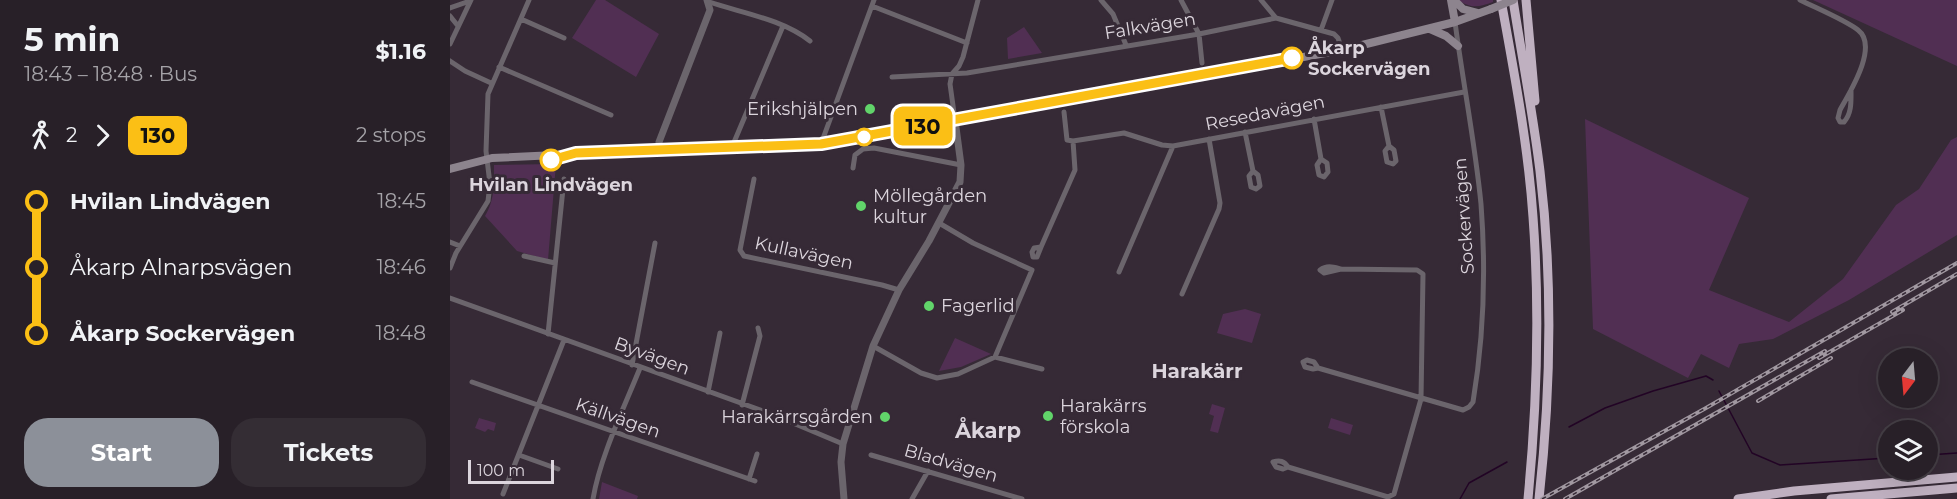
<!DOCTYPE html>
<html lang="en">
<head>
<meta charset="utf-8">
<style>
  body { margin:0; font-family:Montserrat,sans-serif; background:#342d34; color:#f1f3f6; height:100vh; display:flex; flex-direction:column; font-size:22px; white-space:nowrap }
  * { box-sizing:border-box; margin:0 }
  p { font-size:20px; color:#a5a3a8 }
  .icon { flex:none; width:33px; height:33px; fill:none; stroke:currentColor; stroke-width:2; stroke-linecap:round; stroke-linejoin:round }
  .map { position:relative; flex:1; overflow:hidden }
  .panel { display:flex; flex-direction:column; background:#282028; width:450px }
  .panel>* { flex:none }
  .badge { padding:0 12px; border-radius:9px; font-size:21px; line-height:39px }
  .needle { width:39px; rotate:196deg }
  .tools { position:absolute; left:1428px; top:348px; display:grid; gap:12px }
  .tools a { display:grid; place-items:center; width:60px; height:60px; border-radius:50%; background:#282028; box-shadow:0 6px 24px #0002,0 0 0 2px #443e45; font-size:30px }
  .scale { position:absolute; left:18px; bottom:15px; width:86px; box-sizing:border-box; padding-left:6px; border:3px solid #dcd5dd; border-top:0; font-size:16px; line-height:21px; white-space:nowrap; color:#dcd5dd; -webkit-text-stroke:4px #362a36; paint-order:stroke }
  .map>.badge { position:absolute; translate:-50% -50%; box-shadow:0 0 0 3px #fff }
  .legs { display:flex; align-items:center; gap:9px; height:66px; padding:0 24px; font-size:20px }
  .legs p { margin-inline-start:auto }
  .head { display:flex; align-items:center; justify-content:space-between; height:102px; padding:0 24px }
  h1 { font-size:33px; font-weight:700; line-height:45px }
  .button { display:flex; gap:12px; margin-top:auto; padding:12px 24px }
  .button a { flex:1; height:69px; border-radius:24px; background:#8c9099; color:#fff; font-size:24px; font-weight:700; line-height:69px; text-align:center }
  .button a+a { background:#342d34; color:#f1f3f6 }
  ul { padding:0 24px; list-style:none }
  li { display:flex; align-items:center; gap:21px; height:66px; font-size:22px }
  li i { display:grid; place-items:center; width:9px; height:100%; margin:0 8px; background:currentColor }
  li i::after { content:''; width:15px; height:15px; margin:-8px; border:4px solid; border-radius:50%; background:#282028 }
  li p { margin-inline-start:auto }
  li:first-child i { background:linear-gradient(#0000 50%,currentColor 0) }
  li:last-child i { background:linear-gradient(currentColor 50%,#0000 0) }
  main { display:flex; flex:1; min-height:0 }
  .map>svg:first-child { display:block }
  .green { fill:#512f53 }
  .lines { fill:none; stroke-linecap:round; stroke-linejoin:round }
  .stream { stroke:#220425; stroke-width:1.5 }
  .minor { stroke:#6b656c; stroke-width:5 }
  .tertiary { stroke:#6b656c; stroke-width:7 }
  .secondary { stroke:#8d848e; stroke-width:8 }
  .motorway { stroke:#bfb0c0; stroke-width:9 }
  .rail-casing { stroke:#a198a1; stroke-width:4 }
  .rail { stroke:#362a36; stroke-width:1.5; stroke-dasharray:4.5; stroke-linecap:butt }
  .secondary-bridge { stroke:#8d848e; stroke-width:8 }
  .line-1-casing { stroke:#fff; stroke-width:14 }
  .line-1 { stroke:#fbbf15; stroke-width:9 }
  .stop-1-dot { fill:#fff; stroke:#fbbf15; stroke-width:3 }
  .poi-dot { fill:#61d46a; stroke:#362a36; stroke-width:2 }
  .labels { text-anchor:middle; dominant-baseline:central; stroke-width:6; stroke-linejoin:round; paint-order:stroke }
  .street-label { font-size:18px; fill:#dcd5dd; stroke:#362a36 }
  .stop-label { font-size:18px; font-weight:bold; fill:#dcd5dd; stroke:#362a36; text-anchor:start }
  .poi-label { font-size:18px; fill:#dcd5dd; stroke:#362a36; text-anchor:start }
  .neighbourhood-label { font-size:20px; font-weight:bold; fill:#dcd5dd; stroke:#362a36 }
  .quarter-label { font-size:21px; font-weight:bold; fill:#dcd5dd; stroke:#362a36 }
</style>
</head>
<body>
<main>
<section class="panel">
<div class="head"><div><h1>5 min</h1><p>18:43 – 18:48 · Bus</p></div><b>$1.16</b></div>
<div class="legs"><svg class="icon" aria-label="walk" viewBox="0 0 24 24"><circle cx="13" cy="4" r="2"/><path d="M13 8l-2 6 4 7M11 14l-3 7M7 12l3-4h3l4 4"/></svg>2<svg class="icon" aria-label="forward" viewBox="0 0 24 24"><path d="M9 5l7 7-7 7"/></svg><b class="badge" style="background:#fbbf15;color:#111">130</b><p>2 stops</p></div>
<ul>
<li><i style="color:#fbbf15"></i><b>Hvilan Lindvägen</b><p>18:45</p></li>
<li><i style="color:#fbbf15"></i><span>Åkarp Alnarpsvägen</span><p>18:46</p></li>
<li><i style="color:#fbbf15"></i><b>Åkarp Sockervägen</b><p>18:48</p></li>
</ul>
<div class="button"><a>Start</a><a>Tickets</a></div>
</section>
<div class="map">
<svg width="1507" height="499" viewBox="0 0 1507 499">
  <rect width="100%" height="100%" fill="#362a36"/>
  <path class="green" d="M146 0H155L209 34 186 77 122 38Z
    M1008 0H1043V2C1029 7 1022 9 1008 0Z
    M1363 0H1507V66Z
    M574 27 592 53 558 59 557 38Z
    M1135 119 1299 198 1259 290 1339 322 1393 279 1446 205 1469 189 1501 140 1507 137V235L1399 300 1323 339 1289 344 1279 368 1251 354 1238 378 1143 329Z
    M106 164 98 260 67 251 35 216C45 199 44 184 44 165Z
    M795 309 811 314 802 343 767 333 773 314Z
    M505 338 541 354 511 367 489 371Z
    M762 404 775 408 768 433 760 431 764 416 759 414Z
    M29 418 46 423 44 431 38 429 35 432 25 428Z
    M881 418 903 425 900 435 878 428Z
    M152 482 188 496 187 499H149Z"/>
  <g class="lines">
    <path class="stream" d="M1269 391 1302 453 1330 465 1438 458
      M1119 427 1155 408 1203 391 1256 376 1263 380
      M1478 455 1507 453
      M1010 499 1019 483 1057 462"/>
    <path class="minor" d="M651 0 663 14 676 45
      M731 0 749 34 752 63
      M811 0 826 18
      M1350 0C1366 8 1395 20 1408 30 1429 46 1400 92 1390 110L1388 118 1390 122H1394C1402 113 1401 101 1401 90
      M259 2C292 13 332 19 360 41
      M422 6 517 43
      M0 8 20 1
      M0 16 8 26
      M71 19 114 38
      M871 30 882 0
      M0 44 21 0
      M0 61 15 71 41 83
      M49 67 161 115
      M442 77 517 73 749 34 826 18 884 34 888 38 892 50
      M931 107 939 146 935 151 937 162 943 164 946 161 944 150 939 146
      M614 112 617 140 623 141
      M864 119 871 159 867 165 869 175 874 177 878 172 877 163 871 159
      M505 120 500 84 502 74 509 66 513 57 528 0
      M795 132 803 171 799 176 801 187 806 189 810 186 808 175 803 171
      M371 144 424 0
      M282 147 333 26
      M403 168 405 155 413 149 424 148 511 165
      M304 179 290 250 294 256 432 285 449 290
      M489 223 523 243 582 270 545 357
      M0 242 10 246
      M591 247 587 257H583L582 252 584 248 591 247 625 170 623 141 674 133 712 145 723 146 1014 92
      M74 256 105 263
      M0 268 6 253 38 201 40 184 36 151 38 94 79 0
      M669 272 723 146
      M732 294 769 209 770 203 759 139
      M0 298 324 415 393 444
      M98 334 114 179
      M423 346 471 373 487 378 508 374 545 357 592 369
      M182 365 205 243
      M868 368 863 369 855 367 853 362 857 360 864 362 868 368 1013 410 1019 407 1023 402C1034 336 1036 270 1031 204 1025 143 1013 83 1005 22
      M22 382 305 481
      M258 392 270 333
      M292 405 310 336 308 328
      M69 455 108 469
      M421 455 572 499
      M838 467 833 469 826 467 823 462C830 460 834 461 838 467L938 497 944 494 971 399 973 274 967 270 891 269C883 267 877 265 870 270L874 273 891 269
      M299 479 307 454
      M53 494 114 340
      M143 499C150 457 174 408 190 368
      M462 499 478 471"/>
    <path class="tertiary" d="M209 150V142L260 10 257 0
      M394 499 391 462 393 444 423 346 449 290 479 241 510 182 511 165 505 120"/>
    <path class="secondary" d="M1001 0 1005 22
      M1004 0 1013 9 1028 13
      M980 29 996 36 1008 46
      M0 169 42 158 385 142 892 50 1005 22 1041 9"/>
    <path class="motorway" d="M1051 0C1064 72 1078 144 1083 217 1090 311 1087 405 1078 499
      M1063 0C1072 57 1083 114 1090 171 1103 280 1101 390 1089 499
      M1076 0 1085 101
      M1288 499 1344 491 1507 477
      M1381 499 1507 488"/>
    <g class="rail-casing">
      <path id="rail" d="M1442 312 1507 274
        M1369 358 1453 310
        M1308 401 1381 358
        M1092 499 1256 408 1507 263
        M1115 499 1375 351"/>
    </g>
    <use href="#rail" class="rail"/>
    <path class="secondary-bridge" d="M1041 9 1063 0"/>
  </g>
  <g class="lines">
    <g class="line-1-casing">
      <path id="line-1" d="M101 160 126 153 371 144 842 58"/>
    </g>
    <use href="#line-1" class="line-1"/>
  </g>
  <g class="stop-1-dot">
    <circle cx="842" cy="58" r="10"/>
    <circle cx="414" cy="137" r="8"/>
    <circle cx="101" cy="160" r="10"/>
  </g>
  <g class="poi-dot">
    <circle cx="420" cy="109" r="6"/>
    <circle cx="411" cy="206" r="6"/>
    <circle cx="479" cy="306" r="6"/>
    <circle cx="598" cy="416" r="6"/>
    <circle cx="435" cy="417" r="6"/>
  </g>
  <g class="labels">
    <g class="street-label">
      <text transform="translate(700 26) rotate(-9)">Falkvägen</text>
      <text transform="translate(815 113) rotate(-11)">Resedavägen</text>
      <text transform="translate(1014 216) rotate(-94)">Sockervägen</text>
      <text transform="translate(354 253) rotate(12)">Kullavägen</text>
      <text transform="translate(202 356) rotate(20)">Byvägen</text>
      <text transform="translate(168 418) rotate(19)">Källvägen</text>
      <text transform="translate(501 463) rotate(16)">Bladvägen</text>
    </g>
    <g class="stop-label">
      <text x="858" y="48">Åkarp<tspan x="858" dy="21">Sockervägen</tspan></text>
      <text x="101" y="185" text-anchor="middle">Hvilan Lindvägen</text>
    </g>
    <g class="poi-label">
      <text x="408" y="109" text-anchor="end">Erikshjälpen</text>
      <text x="423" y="196">Möllegården<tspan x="423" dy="21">kultur</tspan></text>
      <text x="491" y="306">Fagerlid</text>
      <text x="610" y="406">Harakärrs<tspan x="610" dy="21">förskola</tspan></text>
      <text x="423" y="417" text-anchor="end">Harakärrsgården</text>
    </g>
    <g class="neighbourhood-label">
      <text x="747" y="371">Harakärr</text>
    </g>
    <g class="quarter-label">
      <text x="538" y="430">Åkarp</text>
    </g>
  </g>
</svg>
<div class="tools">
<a><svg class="needle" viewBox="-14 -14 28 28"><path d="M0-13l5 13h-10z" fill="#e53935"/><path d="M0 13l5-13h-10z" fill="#a5a3a8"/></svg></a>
<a><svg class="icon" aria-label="layers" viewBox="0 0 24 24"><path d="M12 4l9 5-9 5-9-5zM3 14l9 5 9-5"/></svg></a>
</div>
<div class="scale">100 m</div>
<b class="badge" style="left:473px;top:126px;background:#fbbf15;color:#111">130</b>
</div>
</main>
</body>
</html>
